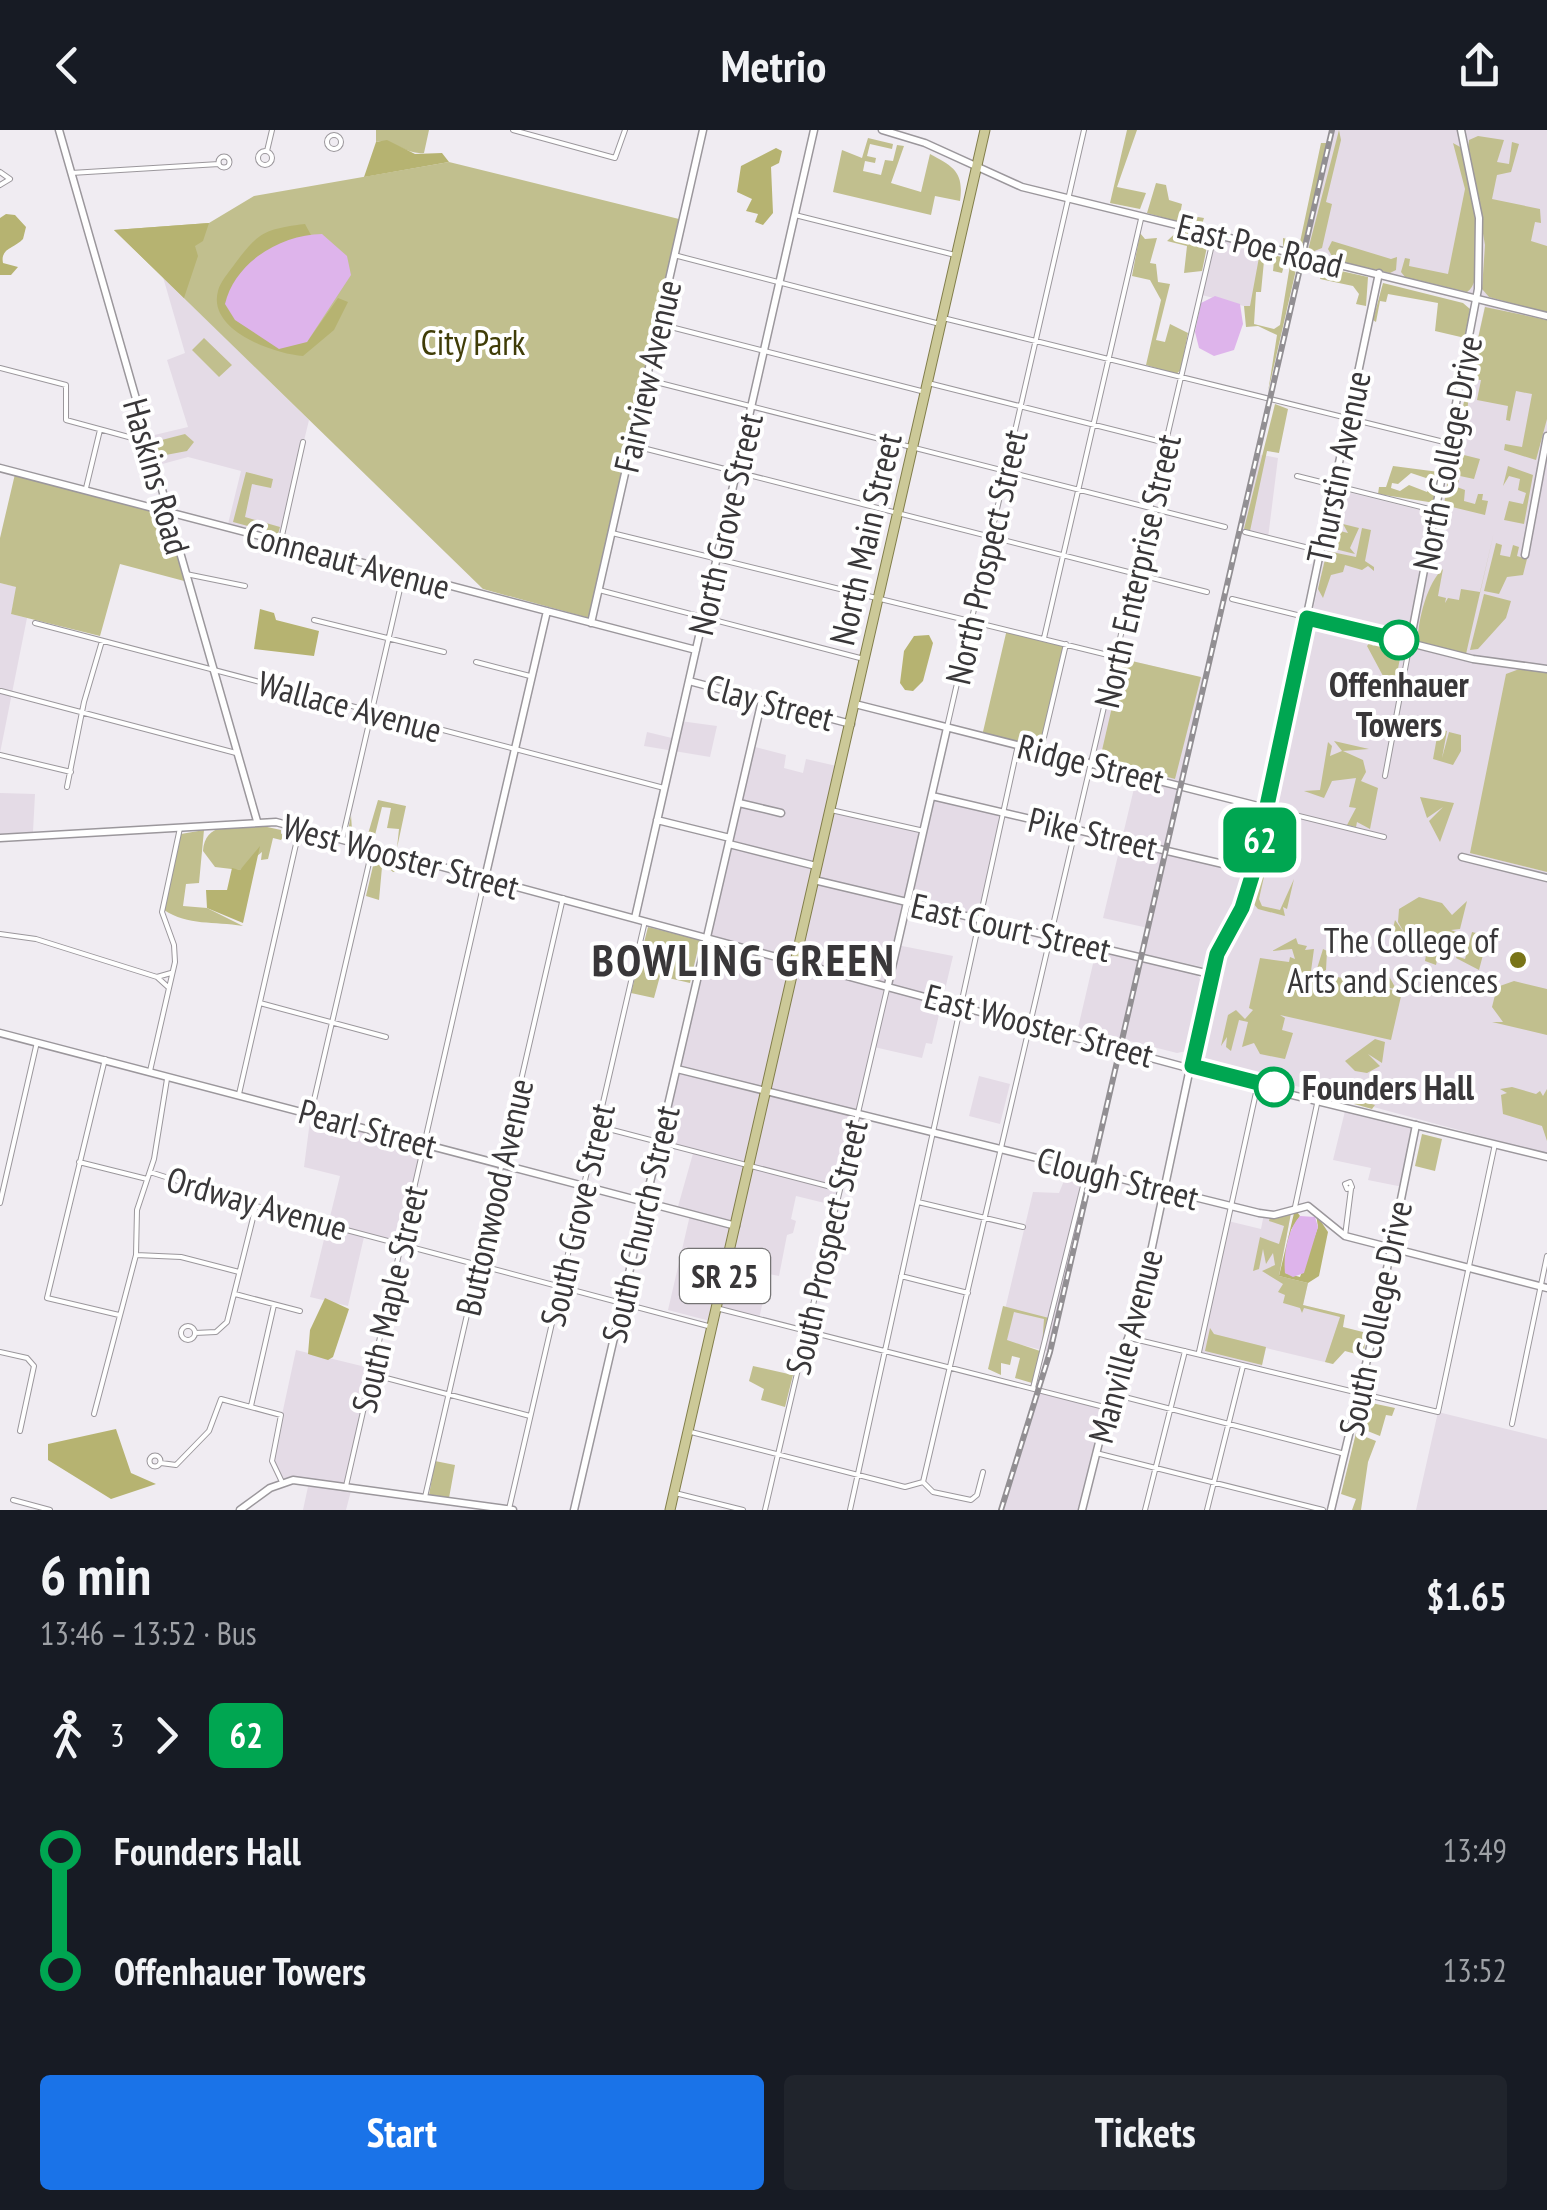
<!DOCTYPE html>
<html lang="en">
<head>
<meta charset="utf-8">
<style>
  body { margin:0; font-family:"PT Sans Narrow",sans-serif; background:#20242c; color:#f1f3f6; height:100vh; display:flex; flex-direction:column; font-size:38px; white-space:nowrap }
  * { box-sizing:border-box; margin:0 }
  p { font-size:32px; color:#9ea1a6 }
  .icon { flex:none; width:55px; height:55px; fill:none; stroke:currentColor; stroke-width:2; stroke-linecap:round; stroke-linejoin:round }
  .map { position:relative; height:1380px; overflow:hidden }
  .details { display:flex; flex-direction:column; background:#171b24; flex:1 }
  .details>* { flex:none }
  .badge { padding:0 20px; border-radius:15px; font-size:35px; line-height:65px }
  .map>.badge { position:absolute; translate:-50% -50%; box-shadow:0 0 0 5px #fff }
  .legs { display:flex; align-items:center; gap:15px; height:110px; padding:0 40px; font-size:32px }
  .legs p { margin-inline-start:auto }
  .overview { display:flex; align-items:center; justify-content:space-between; height:170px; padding:0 40px }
  h1 { font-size:55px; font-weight:600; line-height:75px }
  .primary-button { display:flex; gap:20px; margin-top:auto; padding:20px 40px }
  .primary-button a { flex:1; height:115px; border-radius:10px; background:#1a73e8; color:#fff; font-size:40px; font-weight:600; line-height:115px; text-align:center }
  .primary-button a+a { background:#20242c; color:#f1f3f6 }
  ul { padding:0 40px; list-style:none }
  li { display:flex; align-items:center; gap:35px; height:120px; font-size:38px }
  li i { display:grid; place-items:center; width:15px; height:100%; margin:0 12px; background:currentColor }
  li i::after { content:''; width:25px; height:25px; margin:-12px; border:8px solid; border-radius:50%; background:#171b24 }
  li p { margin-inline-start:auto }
  li:first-child i { background:linear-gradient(#0000 50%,currentColor 0) }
  li:last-child i { background:linear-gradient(currentColor 50%,#0000 0) }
  header { display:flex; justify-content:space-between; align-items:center; height:130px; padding:0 40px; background:#171b24; font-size:45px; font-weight:600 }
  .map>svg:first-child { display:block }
  .built { fill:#e4dbe6 }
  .green { fill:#c1bf8e }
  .forest { fill:#b6b371 }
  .water { fill:#deb4eb }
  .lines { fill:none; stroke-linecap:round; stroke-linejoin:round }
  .minor-casing { stroke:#9b979c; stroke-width:6 }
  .tertiary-casing { stroke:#9b979c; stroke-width:9 }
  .secondary-casing { stroke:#9b979c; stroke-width:9 }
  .primary-casing { stroke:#827e4b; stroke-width:11 }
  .minor { stroke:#fff; stroke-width:4 }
  .tertiary { stroke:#fff; stroke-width:6 }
  .secondary { stroke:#fff; stroke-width:6 }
  .primary { stroke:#ccc998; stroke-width:9 }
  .rail-casing { stroke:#928f93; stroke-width:6 }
  .rail { stroke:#fff; stroke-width:2.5; stroke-dasharray:8; stroke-linecap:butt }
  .line-1-casing { stroke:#fff; stroke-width:22 }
  .line-1 { stroke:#00a651; stroke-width:15 }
  .stop-1-dot { fill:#fff; stroke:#00a651; stroke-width:5 }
  .poi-dot { fill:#797418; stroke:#fff; stroke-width:4 }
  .labels { text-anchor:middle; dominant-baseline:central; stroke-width:8; stroke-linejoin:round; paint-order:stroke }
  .shield { fill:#fff; stroke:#747374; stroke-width:2.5 }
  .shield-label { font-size:32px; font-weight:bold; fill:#393739 }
  .street-label { font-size:35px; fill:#393739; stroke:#fff }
  .park-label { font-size:35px; fill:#403d08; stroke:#fff }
  .stop-label { font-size:35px; font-weight:bold; fill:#393739; stroke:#fff }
  .poi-label { font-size:35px; fill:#393739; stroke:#fff; text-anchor:end }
  .district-label { font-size:45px; font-weight:bold; letter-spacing:2.5px; fill:#393739; stroke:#fff }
</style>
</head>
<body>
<header><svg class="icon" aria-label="back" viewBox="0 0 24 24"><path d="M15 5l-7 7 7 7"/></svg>Metrio<svg class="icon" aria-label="share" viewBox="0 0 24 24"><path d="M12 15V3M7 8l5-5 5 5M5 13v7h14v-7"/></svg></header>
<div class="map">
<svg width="1547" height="1380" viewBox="0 0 1547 1380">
  <rect width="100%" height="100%" fill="#f0ecf2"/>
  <path class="built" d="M1332 0H1547V186L1303 126Z
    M1217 107 1265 119 1251 178 1202 165Z
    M163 147 309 290 280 411 227 398 241 341 188 327 155 336 146 307 188 297 167 230 185 223Z
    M1485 175 1547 190V1024L1203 931 1216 840 1143 824 1148 798 1103 788 1137 646 1092 634 1116 527 1206 549 1167 719 1225 733 1238 674 1269 683 1339 360 1440 385Z
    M1257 324 1278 328 1268 408 1240 401Z
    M0 453 17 457 11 484 27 488 0 623Z
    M680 591 717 596 710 627 644 616 647 602 676 609Z
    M751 616 786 625 784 638 803 643 806 629 841 637 831 679 923 701 932 666 1003 682 978 790 908 773 897 815 953 826 932 914 926 913 922 928 874 917 837 1076 796 1066 791 1089 796 1091 793 1103 787 1105 779 1146 769 1144 759 1189 718 1179 714 1192 668 1180 690 1085 677 1080 694 1020 659 1011Z
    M0 663 35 664 33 702 0 704Z
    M1096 821 1198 845 1202 854 1187 921 1177 923 1078 898Z
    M979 946 1010 954 1000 994 969 986Z
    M1346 977 1416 995 1403 1057 1368 1050 1371 1038 1333 1030Z
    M311 983 424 1013 401 1114 328 1095 340 1046 304 1037Z
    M1070 1036 1093 1041 1050 1222 998 1209 1033 1062 1059 1063Z
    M1291 1083 1279 1146 1308 1153 1303 1175 1345 1185 1333 1234 1266 1218 1261 1240 1198 1225 1228 1091 1261 1099 1264 1084Z
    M327 1097 364 1107 348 1176 310 1167Z
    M296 1220 374 1239 346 1356 352 1357 346 1380H303L309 1352H282L272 1331Z
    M1040 1261 1108 1278 1082 1380H1001Z
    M1438 1282 1547 1309V1380H1416Z"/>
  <path class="green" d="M376 0H429L424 23C405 25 394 9 376 12Z
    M1127 0H1137L1117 57 1146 63 1140 79 1110 73Z
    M1339 0 1341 10 1326 72 1332 74 1322 118 1307 124Z
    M1478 6 1504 10 1497 32 1509 34 1512 12 1519 14 1511 42 1497 45 1492 69 1540 79 1541 93 1535 92 1531 111 1547 116V183L1489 167 1482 159 1485 115 1468 19 1469 10Z
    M868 8 893 14 892 19 870 14 867 26 876 28 875 33 865 31 863 41 881 45 885 30 893 31 897 15 904 16 891 53 921 62 930 24C954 37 964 42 960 71L935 66 931 85 833 62 842 20 862 28Z
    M1321 13H1328L1301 123 1283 118V108L1300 112Z
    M1453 13 1462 18C1468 45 1491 147 1467 162L1405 147 1401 142 1405 128 1410 129 1409 136 1448 144 1465 59Z
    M449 32 679 89 589 488 483 459 114 100 209 93 254 66Z
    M1156 53 1166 55 1169 70 1182 74 1180 84 1204 88 1202 94 1197 97 1147 83Z
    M1180 99 1209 107 1202 141 1184 143 1187 116 1167 111Z
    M1140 103 1145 109 1157 108 1150 133 1156 134 1158 152 1170 154 1156 210 1165 212 1170 194 1188 203 1181 240 1176 244 1146 235 1161 170 1150 150 1132 146Z
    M1332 111 1391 129 1397 127 1396 140 1390 143 1334 130 1328 119Z
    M1260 122 1286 128 1282 143 1273 141 1274 131H1264L1261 162H1256L1254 194 1274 199 1280 195 1291 129 1298 131 1268 262 1277 205 1258 196 1246 197 1244 176H1250Z
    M1323 137 1368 147 1366 176 1356 174 1359 164 1353 156 1320 149Z
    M1383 153 1463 173 1470 179 1465 208 1435 201 1438 173 1388 164 1386 172 1380 171 1376 192 1373 190Z
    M1485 177 1547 190V289L1536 330 1504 320 1505 314 1522 317 1532 264 1516 261 1510 291 1506 290 1508 276 1477 270 1481 250 1471 249 1466 290 1455 312Z
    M204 208 232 235 219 247 192 220Z
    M1275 274 1288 279 1279 323 1267 321 1250 401 1244 399Z
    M185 304 194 312 187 321 155 327 154 312Z
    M1452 322 1480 329 1474 349 1460 346 1457 357 1465 360 1464 371 1475 374 1478 364H1483L1482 370 1488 371 1485 385 1444 375Z
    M1393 336 1439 342 1438 352 1411 343 1398 354 1392 353 1391 358 1400 361 1409 355 1427 362 1429 358 1438 359 1435 373 1378 364 1379 357H1386Z
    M1508 336 1533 345 1524 394 1504 390 1509 371 1523 374 1526 363 1518 360 1520 349 1509 346 1503 356Z
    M246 342 273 349 271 358 252 354 245 387 280 397 278 404 233 392Z
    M15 344 168 382 188 452 120 434 100 506 11 484 16 457 0 453V408Z
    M1340 360 1344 362 1336 400 1348 403 1343 394 1359 398 1350 418 1355 424 1327 417Z
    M1362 398 1371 400 1365 431 1374 437V441L1368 436 1362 440 1345 435 1343 442 1331 445 1323 468 1318 459 1327 421 1356 427Z
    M1494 402 1466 524 1418 512C1417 494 1427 452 1443 439L1438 466 1446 468 1445 473 1448 468 1459 470 1461 459 1480 462Z
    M1496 413 1502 415 1500 425 1510 427 1513 415 1519 417 1517 426 1527 429 1523 445 1507 447 1499 464 1484 461Z
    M1484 464 1511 471 1506 488 1478 519 1470 520Z
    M1007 499 1066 514 1041 620 982 606Z
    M1373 509 1378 510 1372 516 1384 512 1402 518 1395 554 1390 559 1367 516Z
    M1123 529 1201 547 1175 649 1100 629Z
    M1522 538 1547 542V742L1470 723 1506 544Z
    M1422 595 1447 601 1442 628 1449 602 1461 605V621L1453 635 1433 629 1437 607 1420 602Z
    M1334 611 1369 619 1343 621 1363 630 1366 642 1361 651 1378 658 1370 699 1357 692 1356 697 1347 695 1356 678 1349 677 1356 648 1332 651 1324 668 1304 661 1320 660 1328 612 1332 616 1330 626 1342 621Z
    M1420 667 1454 673 1440 712 1429 691 1443 677 1427 688Z
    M378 670 406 676 397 718 399 699 387 698 391 678 382 677 373 713 379 717 347 706 351 685 352 700 368 704Z
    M1276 686 1296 691 1276 693 1259 769 1262 776 1280 780 1294 749 1287 779 1283 777 1285 786 1258 779 1252 772 1271 690Z
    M258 695 281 700V704L287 701 281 710 273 708 268 729 261 730 262 722 240 740 215 737 203 721C205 691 234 697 258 695Z
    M204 700 199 753 186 754 183 776 207 778 243 796C214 791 188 796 164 780L181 704Z
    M376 723 421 735 387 727 409 734 405 741 393 742 385 735 383 726 379 770 366 766Z
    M1419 767 1442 773 1452 785 1467 771 1460 799 1451 800 1459 803 1454 825 1447 806 1437 811 1438 818 1430 813 1439 821 1436 835 1425 831 1427 819 1415 817 1410 826 1415 809 1408 806 1401 816 1389 815 1395 790 1405 804 1398 792 1399 779Z
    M648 797 700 810 690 853 660 846 654 868 631 863Z
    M1472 802 1488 806 1479 840 1456 828 1464 804 1459 827 1465 829Z
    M1296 808 1298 814 1307 816 1305 820 1314 819 1311 841 1316 842 1323 819 1327 821 1326 840 1320 843 1364 853 1384 837 1396 859 1370 855 1402 862 1391 910 1280 885 1285 888 1282 900 1293 903 1285 929 1260 924 1254 913 1242 917 1248 892 1239 890 1231 921 1226 917 1227 907 1221 916 1228 885 1236 880 1245 889 1253 880 1249 878 1260 828 1289 832 1290 827 1295 829 1292 819 1272 821Z
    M1514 851 1547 859V905L1492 892H1503L1492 877 1497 857Z
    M1375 909 1385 912 1382 933 1368 924 1380 936 1367 943 1355 941 1345 931Z
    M1302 955 1335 964 1338 955 1378 964 1376 973 1344 966 1375 975 1372 979 1304 960Z
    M1512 957 1536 964 1540 961 1543 966 1547 959V1011L1542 996 1503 984 1501 965 1507 963 1500 959Z
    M1422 1004 1442 1009 1435 1041 1415 1036Z
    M1291 1083 1279 1146 1308 1153 1303 1175 1345 1185 1343 1197 1367 1203 1363 1226 1345 1221 1333 1234 1325 1232 1340 1187 1304 1178 1302 1183 1300 1178 1283 1173 1285 1165 1278 1162 1283 1154 1262 1141 1275 1135 1273 1123 1266 1134 1263 1119 1259 1139 1253 1141 1260 1107 1279 1114 1284 1096 1269 1091 1270 1087Z
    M1003 1176 1049 1188 1042 1216 1044 1189 1014 1182 1007 1210 1040 1221 1032 1253 1015 1248 1020 1228 1012 1226 1010 1235 1001 1233V1245L988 1239Z
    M1210 1198 1214 1204 1266 1217 1262 1235 1205 1221Z
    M753 1236 793 1245 785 1277 761 1270 764 1259 749 1251Z
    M1362 1271 1395 1278 1392 1286 1386 1285 1380 1306 1355 1296Z
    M1356 1303 1376 1311 1368 1332 1361 1380H1352L1356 1369 1341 1364Z
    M435 1331 455 1335 449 1368 429 1365Z"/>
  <path class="forest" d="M387 10 415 24 442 23 449 32 364 47 376 12Z
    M776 18 782 21 779 33 771 37 773 83 763 95 755 92 758 84 746 81 752 69 737 62 741 36Z
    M6 84 15 85 26 97 23 109C15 118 0 118 3 133L18 137 11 145H0V88Z
    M209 93 203 111 195 116 198 126 184 168 114 100Z
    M305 94 311 105 287 111 307 212 338 168 348 172 334 200 303 226C275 224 207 201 218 161 220 152 229 142 234 135 258 102 265 99 305 94Z
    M260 479 274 483 276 490 319 501 314 526 254 519Z
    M929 505 933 513 923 551 913 561 905 560 900 553 904 521 914 506Z
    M260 716 243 793 207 778 206 760H227L232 738 240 740Z
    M1295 1079 1300 1086 1291 1100 1285 1143 1300 1147 1318 1097 1316 1084 1328 1102 1319 1146 1308 1153 1279 1146Z
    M325 1168 349 1179 333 1227 328 1230 308 1224 310 1200Z
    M116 1299 131 1343 156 1354 111 1369 48 1330V1314Z"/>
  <path class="water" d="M322 104 347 126 351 145 307 212 279 219 235 190 225 174C235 132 280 105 322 104Z
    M1215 166 1240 174 1243 194 1234 220 1214 226 1199 218 1195 202 1201 173Z
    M1300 1086 1315 1087 1318 1097 1304 1143 1293 1147 1285 1143C1283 1124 1288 1099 1300 1086Z"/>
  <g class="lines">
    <g class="minor-casing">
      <path id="minor" d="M513 0 615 28 625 0
        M327 12a7 7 0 1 1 14 0a7 7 0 1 1-14 0Z
        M258 28a7 7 0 1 1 14 0a7 7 0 1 1-14 0Z
        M267 21 272 0
        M218.5 32a5.5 5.5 0 1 1 11 0a5.5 5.5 0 1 1-11 0Z
        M0 42 10 49 0 55
        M71 43 219 34
        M795 85 955 125
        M674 125 940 194
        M943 188 1448 313
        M659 194 925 262
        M0 238 66 255V290L147 312
        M648 250 1225 397
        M928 253 1166 313
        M631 315 1207 462
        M1297 346 1433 380
        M86 358 100 300
        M1245 402 1321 421
        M612 403 1116 527
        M281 410 303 312
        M186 444 245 456
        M599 460 860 528
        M1232 469 1305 487
        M314 490 444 522
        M35 493 664 658
        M1044 508 1141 89
        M476 532 530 546
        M1363 556 1400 564
        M1 561 236 623
        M947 597 1084 0
        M1041 620 1066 514
        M0 625 71 642
        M1385 646 1410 513
        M67 657 84 572 102 511
        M1267 678 1384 707
        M831 680 924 701
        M342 710 403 446
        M0 804 36 809 157 847
        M168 857 157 847 171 843
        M260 873 386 907
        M105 929 47 1168 119 1185
        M150 941 175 832 174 815 162 782 180 698
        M239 964 299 701
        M311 983 372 720
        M597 996 839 1059
        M79 1032 147 1049
        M150 1042 256 1076 708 1196
        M1350 1052 1352 1057 1347 1059 1345 1054Z
        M918 1072 1023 1097
        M0 1073 37 912
        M1295 1077 1317 974
        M1345 1106 1351 1059
        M136 1125 181 1127 239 1142
        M901 1146 968 1163
        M235 1164 300 1181
        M720 1179 1108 1278
        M181 1203a7 7 0 1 1 14 0a7 7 0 1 1-14 0Z
        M195 1203 216 1202 227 1192 256 1076
        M1130 1208 1438 1282 1495 1014
        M0 1222 27 1228 34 1236 20 1301
        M1199 1222 1257 958
        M371 1244 530 1286
        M1033 1258 1087 1040
        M1113 1264 1345 1324
        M251 1276 274 1175
        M94 1284 136 1125 137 1080 154 1029 167 949
        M1512 1294 1547 1126
        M691 1302 905 1357 923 1352
        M1096 1323 1323 1380
        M149.5 1331a5.5 5.5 0 1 1 11 0a5.5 5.5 0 1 1-11 0Z
        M161 1333 176 1335 209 1301 221 1269 281 1285 272 1331 282 1352
        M923 1352 1214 106
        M923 1352 933 1362 971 1370 977 1365 983 1342
        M346 1356 485 748
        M675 1363 743 1380
        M425 1367 563 768
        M13 1370 50 1380
        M509 1379 645 791
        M765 1380 887 859
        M850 1380 1018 615
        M1145 1380 1185 1221
        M1207 1380 1243 1236"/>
    </g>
    <g class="tertiary-casing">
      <path id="tertiary" d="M0 338 696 520
        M1525 425 1547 306
        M1307 487 1473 529 1547 539
        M591 493 703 0
        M1410 513 1478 159 1479 88 1461 0
        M689 551 851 594
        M855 574 1266 678
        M932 666 1253 741
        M739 673 781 683
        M657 690 730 708
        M729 714 816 736
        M1462 727 1547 748
        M485 748 547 481
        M814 750 1210 844
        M635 788 814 0
        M888 855 947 598
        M0 903 736 1096
        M677 939 1259 1083 1274 1085 1308 1076 1345 1106 1547 1158
        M240 1380 270 1358 293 1350 513 1380
        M574 1380 762 570
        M1082 1380 1119 1233 1139 1178 1210 844 1253 741 1379 143
        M1331 1380 1377 1188 1416 995"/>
    </g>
    <g class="secondary-casing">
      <path id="secondary" d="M59 0 257 691
        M882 0 925 13 1022 57 1547 186
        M0 708 276 692 1251 955 1547 1027
        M1226 945 1252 948 1258 954"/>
    </g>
    <g class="primary-casing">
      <path id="primary" d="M670 1380 985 0"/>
    </g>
    <use href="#minor" class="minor"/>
    <use href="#tertiary" class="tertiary"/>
    <use href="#secondary" class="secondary"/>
    <use href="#primary" class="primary"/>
    <g class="rail-casing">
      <path id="rail" d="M1001 1380 1050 1222 1332 0"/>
    </g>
    <use href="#rail" class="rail"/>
  </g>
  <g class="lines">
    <g class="line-1-casing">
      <path id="line-1" d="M1274 957 1192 936 1217 824 1242 778 1252 746 1307 488 1399 510"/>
    </g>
    <use href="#line-1" class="line-1"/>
  </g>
  <g class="stop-1-dot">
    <circle cx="1399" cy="510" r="18"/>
    <circle cx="1274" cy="957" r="18"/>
  </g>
  <circle class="poi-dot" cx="1518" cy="830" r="10"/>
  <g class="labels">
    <rect class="shield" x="680" y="1119" width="90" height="54" rx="8"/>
    <g class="shield-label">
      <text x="725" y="1146">SR 25</text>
    </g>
    <g class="street-label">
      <text transform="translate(1260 115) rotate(14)">East Poe Road</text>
      <text transform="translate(647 246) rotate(-77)">Fairview Avenue</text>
      <text transform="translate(1447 323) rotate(-79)">North College Drive</text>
      <text transform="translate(1338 337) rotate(-78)">Thurstin Avenue</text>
      <text transform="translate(157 346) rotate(74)">Haskins Road</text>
      <text transform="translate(725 394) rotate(-77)">North Grove Street</text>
      <text transform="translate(865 409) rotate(-77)">North Main Street</text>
      <text transform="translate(986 427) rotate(-77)">North Prospect Street</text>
      <text transform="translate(348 430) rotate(15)">Conneaut Avenue</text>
      <text transform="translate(1137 441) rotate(-77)">North Enterprise Street</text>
      <text transform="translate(770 572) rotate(15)">Clay Street</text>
      <text transform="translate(350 576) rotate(15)">Wallace Avenue</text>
      <text transform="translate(1091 633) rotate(14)">Ridge Street</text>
      <text transform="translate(1093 703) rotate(13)">Pike Street</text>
      <text transform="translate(401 726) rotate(15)">West Wooster Street</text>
      <text transform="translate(1011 797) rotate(13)">East Court Street</text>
      <text transform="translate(1039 895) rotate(15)">East Wooster Street</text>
      <text transform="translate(368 998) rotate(15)">Pearl Street</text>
      <text transform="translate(1118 1048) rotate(14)">Clough Street</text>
      <text transform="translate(494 1067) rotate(-77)">Buttonwood Avenue</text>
      <text transform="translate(257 1073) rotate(16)">Ordway Avenue</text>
      <text transform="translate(577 1085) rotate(-77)">South Grove Street</text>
      <text transform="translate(640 1094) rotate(-77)">South Church Street</text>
      <text transform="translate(826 1117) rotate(-77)">South Prospect Street</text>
      <text transform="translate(389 1169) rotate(-77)">South Maple Street</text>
      <text transform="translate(1375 1188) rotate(-78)">South College Drive</text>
      <text transform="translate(1125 1216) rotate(-75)">Manville Avenue</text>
    </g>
    <g class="park-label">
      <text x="473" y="212">City Park</text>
    </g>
    <g class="stop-label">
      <text x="1399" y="554">Offenhauer<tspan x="1399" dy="40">Towers</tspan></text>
      <text x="1302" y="957" text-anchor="start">Founders Hall</text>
    </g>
    <g class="poi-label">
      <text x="1498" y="810">The College of<tspan x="1498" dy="40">Arts and Sciences</tspan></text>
    </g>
    <g class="district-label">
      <text x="744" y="829">BOWLING GREEN</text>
    </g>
  </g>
</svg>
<b class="badge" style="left:1260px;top:710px;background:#00a651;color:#fff">62</b>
</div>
<section class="details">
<div class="overview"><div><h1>6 min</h1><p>13:46 – 13:52 · Bus</p></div><b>$1.65</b></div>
<div class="legs"><svg class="icon" aria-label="walk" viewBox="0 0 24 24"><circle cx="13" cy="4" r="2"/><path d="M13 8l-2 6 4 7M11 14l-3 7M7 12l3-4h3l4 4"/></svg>3<svg class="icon" aria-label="forward" viewBox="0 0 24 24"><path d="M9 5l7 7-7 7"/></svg><b class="badge" style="background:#00a651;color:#fff">62</b></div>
<ul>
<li><i style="color:#00a651"></i><b>Founders Hall</b><p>13:49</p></li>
<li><i style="color:#00a651"></i><b>Offenhauer Towers</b><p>13:52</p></li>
</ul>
<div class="primary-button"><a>Start</a><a>Tickets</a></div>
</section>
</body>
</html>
